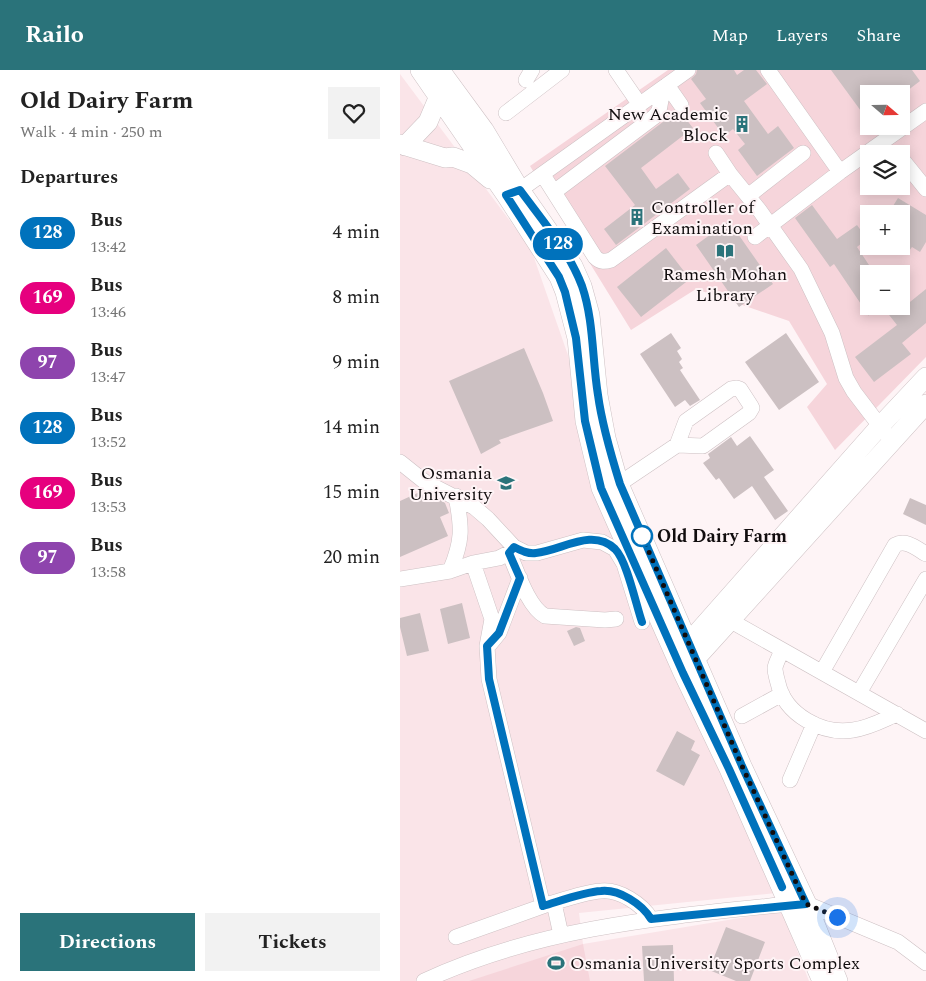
<!DOCTYPE html>
<html lang="en">
<head>
<meta charset="utf-8">
<style>
  body { margin:0; font-family:Spectral,serif; background:#f2f2f2; color:#222; height:100vh; display:flex; flex-direction:column; font-size:19px; white-space:nowrap }
  * { box-sizing:border-box; margin:0 }
  p { font-size:16px; color:#767676 }
  .icon { flex:none; width:28px; height:28px; fill:none; stroke:currentColor; stroke-width:2; stroke-linecap:round; stroke-linejoin:round }
  .map { position:relative; flex:1; overflow:hidden }
  .side { display:flex; flex-direction:column; background:#fff; width:400px }
  .side>* { flex:none }
  .badge { padding:0 10px; border-radius:16px; font-size:18px; line-height:32px }
  .needle { width:32px; rotate:110deg }
  .controls { position:absolute; left:460px; top:15px; display:grid; gap:10px }
  .controls a { display:grid; place-items:center; width:50px; height:50px; border-radius:0px; background:#fff; box-shadow:0 2px 12px #0003; font-size:25px }
  .you { position:absolute; width:25px; height:25px; margin:-12px; border:4px solid #fff; border-radius:50%; background:#1a73e8; box-shadow:0 0 0 8px #1a73e833 }
  .map>.badge { position:absolute; translate:-50% -50%; box-shadow:0 0 0 2px #fff }
  h2 { padding:0 20px; font-size:19px; line-height:45px }
  .round { display:grid; place-items:center; flex:none; width:52px; height:52px; border-radius:0px; background:#f2f2f2 }
  .head { display:flex; align-items:center; justify-content:space-between; height:85px; padding:0 20px }
  h1 { font-size:24px; font-weight:700; line-height:38px }
  .action { display:flex; gap:10px; margin-top:auto; padding:10px 20px }
  .action a { flex:1; height:58px; border-radius:0px; background:#2a737a; color:#fff; font-size:20px; font-weight:700; line-height:58px; text-align:center }
  .action a+a { background:#f2f2f2; color:#222 }
  ul { padding:0; list-style:none }
  li { display:flex; align-items:center; gap:15px; height:65px; padding:0 20px }
  li div { flex:1 }
  li b { display:block; font-size:19px }
  li em { font-style:normal }
  li .badge { min-width:55px; font-weight:700; text-align:center }
  header { display:flex; align-items:center; gap:30px; box-sizing:border-box; height:70px; padding:0 25px; background:#2a737a; color:#fff }
  header strong { font-size:24px }
  nav { display:flex; gap:28px; margin-inline-start:auto; font-size:18px }
  main { display:flex; flex:1; min-height:0 }
  .map>svg:first-child { display:block }
  .built { fill:#fae4e8 }
  .green { fill:#f6d5db; fill-rule:evenodd }
  .building { fill:#ccc0c2 }
  .lines { fill:none; stroke-linecap:round; stroke-linejoin:round }
  .minor-casing { stroke:#cdc0c3; stroke-width:16 }
  .major-casing { stroke:#cdc0c3; stroke-width:20 }
  .minor { stroke:#fff; stroke-width:15 }
  .major { stroke:#fff; stroke-width:19 }
  .line-casing { stroke:#fff; stroke-width:11 }
  .line { stroke:#0072bc; stroke-width:8 }
  .walk { stroke:#110d0e; stroke-width:5; stroke-dasharray:0 9 }
  .stop-dot { fill:#fff; stroke:#0072bc; stroke-width:2.5 }
  .labels { text-anchor:middle; dominant-baseline:central; stroke-width:4; stroke-linejoin:round; paint-order:stroke }
  .poi-label { font-size:18px; fill:#110d0e; stroke:#fef4f6; text-anchor:end }
  .stop-label { font-size:18px; font-weight:bold; fill:#110d0e; stroke:#fef4f6; text-anchor:start }
</style>
</head>
<body>
<header>
<strong>Railo</strong>
<nav><a>Map</a><a>Layers</a><a>Share</a></nav>
</header>
<main>
<section class="side">
<div class="head"><div><h1>Old Dairy Farm</h1><p>Walk · 4 min · 250 m</p></div><a class="round"><svg class="icon" aria-label="heart" viewBox="0 0 24 24"><path d="M12 20l-8-8c-3-5 5-10 8-4 3-6 11-1 8 4z"/></svg></a></div>
<h2>Departures</h2>
<ul>
<li><span class="badge" style="background:#0072bc;color:#fff">128</span><div><b>Bus</b><p>13:42</p></div><em>4 min</em></li>
<li><span class="badge" style="background:#e6007e;color:#fff">169</span><div><b>Bus</b><p>13:46</p></div><em>8 min</em></li>
<li><span class="badge" style="background:#8e44ad;color:#fff">97</span><div><b>Bus</b><p>13:47</p></div><em>9 min</em></li>
<li><span class="badge" style="background:#0072bc;color:#fff">128</span><div><b>Bus</b><p>13:52</p></div><em>14 min</em></li>
<li><span class="badge" style="background:#e6007e;color:#fff">169</span><div><b>Bus</b><p>13:53</p></div><em>15 min</em></li>
<li><span class="badge" style="background:#8e44ad;color:#fff">97</span><div><b>Bus</b><p>13:58</p></div><em>20 min</em></li>
</ul>
<div class="action"><a>Directions</a><a>Tickets</a></div>
</section>
<div class="map">
<svg width="526" height="911" viewBox="0 0 526 911">
  <rect width="100%" height="100%" fill="#fef4f6"/>
  <path class="built" d="M0 4 131 179 294 647 376 823 179 843 183 874 382 841 409 911H0Z"/>
  <path class="green" d="M268 0H526V287L435 380 407 337 427 314 389 251 296 219 231 260 130 96ZM469 24H501V56H469ZM469 84H501V116H469ZM469 144H501V176H469ZM469 204H501V236H469Z
    M183 874 190 911H69Z"/>
  <path class="building" d="M297 0H334L337 5 344 0H356L367 14 344 31 368 64 378 56 394 78 357 106 338 80 345 74 333 59 324 66 300 33 306 29 291 9 296 4Z
    M431 0H512L520 11 503 24H469V52Z
    M276 42 282 44 293 58 241 98 256 119 278 103 290 119 216 175 204 159 235 135 205 96Z
    M498 128 526 145V172L520 182 512 177 509 181 501 177V144H488Z
    M412 135 437 169 457 155 467 169 457 177 475 204H469V246L434 194 430 197 395 148Z
    M329 151 373 214 339 237 296 175Z
    M266 178 290 209 241 247 217 217Z
    M526 219V253L502 273 511 284 474 312 455 287 497 255 482 236H505Z
    M271 263 281 278 277 281 282 289 279 292 283 298 280 300 300 330 290 336 285 330 275 337 240 284Z
    M386 263 419 312 379 340 345 292Z
    M124 278 143 323 153 351 99 370 101 373 81 384 49 311Z
    M350 366 374 400 364 407 388 441 375 450 352 416 334 429 319 408 316 410 303 393 310 388 308 384 331 367 337 376Z
    M22 421 31 426 32 429 35 427 45 433 49 443 40 447 48 466 0 487V431Z
    M510 428 526 435V455L503 444Z
    M62 533 70 568 48 574 40 539Z
    M20 543 29 581 7 586 0 557V548Z
    M176 557 180 558 185 571 174 576 167 561Z
    M277 661 295 671 291 680 300 685 284 716 256 701Z
    M326 857 365 872 350 911H336L309 900Z
    M273 875 274 911H244L242 876Z"/>
  <g class="lines">
    <g class="minor-casing">
      <path id="minor" d="M216 0 240 35
        M368 0 440 102
        M126 10 132 0
        M267 15 281 35
        M106 43 162 0
        M316 83 330 104
        M501 88 526 119
        M143 105 195 187C200 192 204 192 211 190L330 104 360 141 401 199 432 263 446 308 454 322 486 364
        M120 120 288 0
        M154 122 254 47 259 41 263 19
        M348 126 403 83
        M355 167 440 102 526 41
        M0 392 25 412 74 437 88 449 114 477 126 483H137L183 470 202 472 215 479 224 494 242 552
        M219 414 277 375 303 376 349 343 352 338 351 336 340 319 337 318 331 319 286 351 277 375
        M109 483C117 501 128 537 145 546L205 550 216 549
        M73 493 92 549 87 576 89 609 143 836C160 831 184 822 201 821 219 819 242 834 251 849
        M50 501C63 470 62 458 56 426
        M0 509 50 501 73 493 99 488 109 483 114 477
        M331 551 526 661
        M90 574 99 563 120 508
        M382 580C380 586 376 592 375 598 375 603 377 609 378 613 385 645 423 665 453 660 469 658 483 650 497 644
        M422 602 495 475C506 469 516 478 526 484
        M459 623 526 509
        M342 646 382 624
        M390 710 414 654
        M154 833 161 865
        M56 867 143 836
        M24 911C140 857 264 847 389 834H407L498 872 526 893"/>
    </g>
    <g class="major-casing">
      <path id="major" d="M20 0 106 125 159 207 165 222 177 268 185 351 201 418 283 603 329 699 422 911
        M40 0 84 60 120 120 173 196 182 216 190 245 198 325 206 368 219 414 342 696 407 834 438 911
        M0 74 45 88 53 87 72 94 90 109
        M5 76 28 52 39 26
        M282 580 480 356 526 307
        M289 596 526 334"/>
    </g>
    <use href="#minor" class="minor"/>
    <use href="#major" class="major"/>
  </g>
  <g class="lines">
    <g class="line-casing">
      <path id="line" d="M242 552C236 535 227 491 215 479 192 457 161 481 136 483 128 484 122 481 114 477L109 483 120 508 99 563 87 576 89 609 143 836C160 831 184 822 201 821 219 819 242 834 251 849L406 834 342 696 220 414C211 385 202 355 198 325 192 289 194 251 182 216 169 181 142 150 120 120L106 125 159 207 165 222 176 268 185 351 201 418 283 603 329 699 382 817"/>
    </g>
    <use href="#line" class="line"/>
    <path class="walk" d="M242 466 342 696 406 834 437 847"/>
  </g>
  <defs>
    <g id="building-bare" transform="scale(1.35)"><path d="M-4-6H4V6H1V3H-1V6H-4ZM-2.5-4.3h1.7v1.8h-1.7ZM.8-4.3h1.7v1.8H.8ZM-2.5-1h1.7V.8h-1.7ZM.8-1h1.7V.8H.8Z" fill="#2a737a" stroke="#fef4f6" stroke-width="2.5" paint-order="stroke"/></g>
    <g id="library-bare" transform="scale(1.35)"><path d="M-6-4Q-3-5.5-.7-3.5V5Q-3 3-6 4ZM6-4Q3-5.5 .7-3.5V5Q3 3 6 4Z" fill="#2a737a" stroke="#fef4f6" stroke-width="2.5" paint-order="stroke"/></g>
    <g id="university-bare" transform="scale(1.35)"><path d="M0-5L7-2L0 1L-7-2ZM-4 1L0 2.5L4 1V4Q0 6-4 4Z" fill="#2a737a" stroke="#fef4f6" stroke-width="2.5" paint-order="stroke"/></g>
    <g id="stadium-bare" transform="scale(1.35)"><path d="M0-5a6.5 5 0 1 0 0 10a6.5 5 0 1 0 0-10ZM-3.5-1.8h7v3.6h-7Z" fill="#2a737a" stroke="#fef4f6" stroke-width="2.5" paint-order="stroke"/></g>
  </defs>
  <g fill-rule="evenodd">
    <use href="#building-bare" x="342" y="54"/>
    <use href="#building-bare" x="237" y="147"/>
    <use href="#library-bare" x="325" y="181"/>
    <use href="#university-bare" x="106" y="413"/>
    <use href="#stadium-bare" x="156" y="893"/>
  </g>
  <circle class="stop-dot" cx="242" cy="466" r="10"/>
  <g class="labels">
    <g class="poi-label">
      <text x="328" y="44">New Academic<tspan x="328" dy="21">Block</tspan></text>
      <text x="251" y="137" text-anchor="start">Controller of<tspan x="251" dy="21">Examination</tspan></text>
      <text x="325" y="204" text-anchor="middle">Ramesh Mohan<tspan x="325" dy="21">Library</tspan></text>
      <text x="92" y="403">Osmania<tspan x="92" dy="21">University</tspan></text>
      <text x="170" y="893" text-anchor="start">Osmania University Sports Complex</text>
    </g>
    <g class="stop-label">
      <text x="257" y="466">Old Dairy Farm</text>
    </g>
  </g>
</svg>
<div class="controls">
<a><svg class="needle" viewBox="-14 -14 28 28"><path d="M0-13l5 13h-10z" fill="#e53935"/><path d="M0 13l5-13h-10z" fill="#767676"/></svg></a>
<a><svg class="icon" aria-label="layers" viewBox="0 0 24 24"><path d="M12 4l9 5-9 5-9-5zM3 14l9 5 9-5"/></svg></a>
<a>+</a>
<a>−</a>
</div>
<div class="you" style="left:437px;top:847px"></div>
<b class="badge" style="left:158px;top:174px;background:#0072bc;color:#fff">128</b>
</div>
</main>
</body>
</html>
